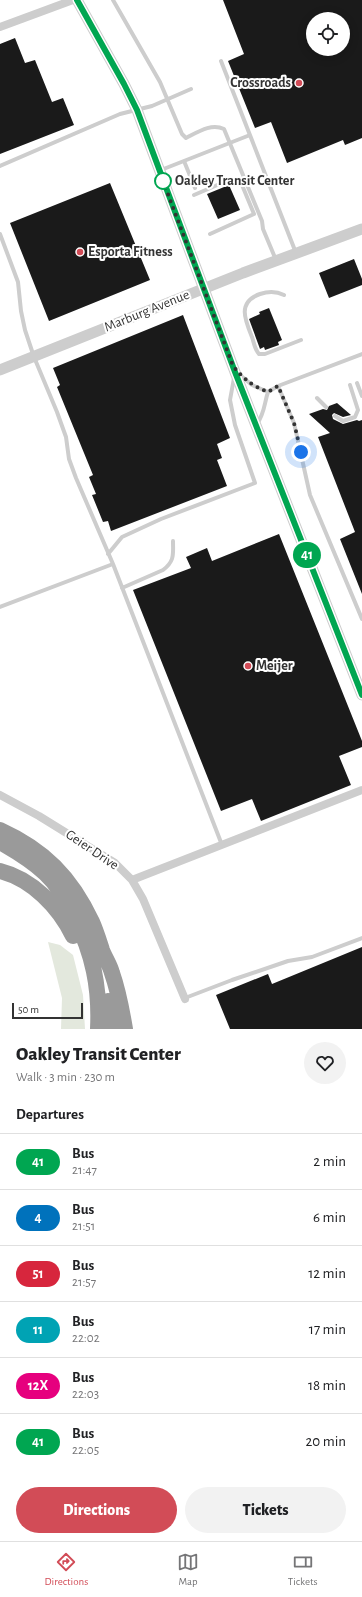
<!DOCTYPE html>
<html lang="en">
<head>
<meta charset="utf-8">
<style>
  body { margin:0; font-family:"Alegreya Sans",sans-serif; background:#f2f2f2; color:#202124; height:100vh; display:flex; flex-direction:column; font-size:15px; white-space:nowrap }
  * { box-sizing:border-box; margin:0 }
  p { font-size:13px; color:#757577 }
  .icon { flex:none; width:22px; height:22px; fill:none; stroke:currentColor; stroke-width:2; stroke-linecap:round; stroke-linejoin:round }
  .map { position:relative; height:1029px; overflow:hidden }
  .drawer { display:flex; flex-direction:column; background:#fff; flex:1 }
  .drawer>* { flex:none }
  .badge { padding:0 8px; border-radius:13px; font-size:14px; line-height:26px }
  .fabs { position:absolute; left:306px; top:12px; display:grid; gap:8px }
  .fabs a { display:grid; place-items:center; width:44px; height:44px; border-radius:50%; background:#fff; box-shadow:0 2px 10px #0003; font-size:20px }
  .scale { position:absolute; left:12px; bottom:10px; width:71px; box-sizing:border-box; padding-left:4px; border:2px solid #333; border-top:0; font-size:11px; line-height:14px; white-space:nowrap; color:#333; -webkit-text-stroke:3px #fff; paint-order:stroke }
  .you { position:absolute; width:20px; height:20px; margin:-10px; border:3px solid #fff; border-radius:50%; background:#1a73e8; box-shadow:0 0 0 6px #1a73e833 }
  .map>.badge { position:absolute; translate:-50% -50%; box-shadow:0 0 0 2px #fff }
  h2 { padding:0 16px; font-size:15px; line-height:36px }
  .round { display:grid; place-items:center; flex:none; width:42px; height:42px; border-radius:21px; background:#f2f2f2 }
  .headline { display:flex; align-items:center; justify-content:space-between; height:68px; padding:0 16px }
  h1 { font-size:19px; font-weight:800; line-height:30px }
  .button { display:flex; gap:8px; margin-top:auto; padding:8px 16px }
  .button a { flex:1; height:46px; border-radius:24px; background:#d24c57; color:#fff; font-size:16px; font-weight:800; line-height:46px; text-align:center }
  .button a+a { background:#f2f2f2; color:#202124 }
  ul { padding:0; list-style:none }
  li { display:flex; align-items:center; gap:12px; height:56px; padding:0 16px; border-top:1px solid #e0e0e0 }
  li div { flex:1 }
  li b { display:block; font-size:15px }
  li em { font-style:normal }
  li .badge { min-width:44px; font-weight:700; text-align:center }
  .menu { display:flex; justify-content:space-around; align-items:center; height:56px; border-top:1px solid #e0e0e0; background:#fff; font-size:11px; color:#757577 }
  .menu a { display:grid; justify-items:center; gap:2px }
  .menu .current { color:#d24c57 }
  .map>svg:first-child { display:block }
  .green { fill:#e3e8dd }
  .building { fill:#1a1a1a; fill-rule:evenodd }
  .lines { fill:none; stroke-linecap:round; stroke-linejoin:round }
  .service { stroke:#cdcdcd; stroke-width:4 }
  .minor { stroke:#cdcdcd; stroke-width:8 }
  .tertiary { stroke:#cdcdcd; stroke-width:11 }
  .motorway { stroke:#9a9a9a; stroke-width:16 }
  .line-casing { stroke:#fff; stroke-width:9 }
  .line { stroke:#00a651; stroke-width:6 }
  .walk { stroke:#333; stroke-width:4; stroke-dasharray:0 7.2 }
  .poi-dot { fill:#d24c57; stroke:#fff; stroke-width:1.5 }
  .stop-dot { fill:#fff; stroke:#00a651; stroke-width:2 }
  .labels { text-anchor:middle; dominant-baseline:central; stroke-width:4; stroke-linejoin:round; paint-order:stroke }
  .poi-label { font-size:14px; font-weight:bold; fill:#333; stroke:#fff; text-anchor:start }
  .stop-label { font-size:14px; font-weight:bold; fill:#333; stroke:#fff; text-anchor:start }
  .street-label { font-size:14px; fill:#333; stroke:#fff }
</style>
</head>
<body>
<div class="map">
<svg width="362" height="1029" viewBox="0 0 362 1029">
  <rect width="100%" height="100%" fill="#fff"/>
  <path class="green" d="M48 942 60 945 73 955 83 995 85 1029H61L62 998Z"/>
  <path class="building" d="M223 0H362V138L345 145 343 140 287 163 271 122 255 128 228 61 244 54ZM313 19H343V49H313Z
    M15 38 25 63 35 60 52 102 63 98 74 125 0 154V44Z
    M110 183 150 280 49 321 10 223Z
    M229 185 240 210 218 219 207 194Z
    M354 259 362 279V285L329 298 319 273Z
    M269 308 282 340 278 342 279 345 265 350 264 347 260 349 249 319 260 314 259 312Z
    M183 315 230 438 217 444 222 458 217 460 227 486 111 531 108 521 103 522 92 495 96 494 89 477 93 475 57 387 60 385 53 368Z
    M337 403 351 415 343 417 334 413 332 415 333 419 343 424 357 420 359 421 362 420V594L340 539 355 532 318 437 330 433 309 414 323 409 327 410 329 406Z
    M279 534 362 741V747L339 756 351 785 261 821 252 799 221 811 133 590 191 568 186 557 207 548 212 561Z
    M362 947V1029H230L216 995 268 974 272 984Z"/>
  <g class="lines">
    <path class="service" d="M113 0 160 82 182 134 186 138C198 132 211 123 224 129L262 221 263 229 276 260
      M221 61 296 253
      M184 161 195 188
      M0 166 120 114 152 106 191 89
      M161 170 250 135
      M194 195 229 180 238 182 242 185 254 214 210 234
      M0 234 18 282 21 311 25 330 34 357 57 412 66 437 69 459 76 478 113 564 222 845
      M284 295C276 291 269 291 260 294 237 302 245 320 252 337 254 343 255 350 259 354H265L301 340
      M240 375 252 385 268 392
      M357 383 362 396
      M278 386 294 423 310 495 362 619
      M317 398 326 407
      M335 416 343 421 355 417 358 410 350 385
      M257 424C265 412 264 404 268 392L278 386 362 354
      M108 554 122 537 161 519 255 483 235 425 230 400 234 378
      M122 588 163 570C175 561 173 554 173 541
      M0 607 113 564
      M185 998 232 980 288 961 312 957 362 938"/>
    <path class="minor" d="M0 27 73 0
      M0 795 39 816 115 863 132 880 143 899 185 999
      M132 880 362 790"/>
    <path class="tertiary" d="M77 0 124 84 137 110 235 372 362 695
      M0 370 243 273 362 229"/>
    <path class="motorway" d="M0 830C44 850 71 877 92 922 96 931 99 941 102 950 105 958 110 965 112 973 118 990 122 1011 125 1029
      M0 842C16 851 32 861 45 873 58 885 67 901 74 916 93 954 100 987 98 1029
      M0 871C32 879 59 907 73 936
      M108 1001 109 1029"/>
  </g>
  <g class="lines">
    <g class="line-casing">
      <path id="line" d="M77 0 124 84 137 110 235 372 362 695"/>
    </g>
    <use href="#line" class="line"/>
    <path class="walk" d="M163 181 233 366C245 380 251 385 268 392L278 386 294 423 301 452"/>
  </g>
  <g class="poi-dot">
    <circle cx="299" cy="83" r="4"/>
    <circle cx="80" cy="252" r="4"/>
    <circle cx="248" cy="666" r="4"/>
  </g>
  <circle class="stop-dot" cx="163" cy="181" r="8"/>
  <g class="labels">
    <g class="poi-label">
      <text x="291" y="83" text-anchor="end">Crossroads</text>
      <text x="88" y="252">Esporta Fitness</text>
      <text x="256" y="666">Meijer</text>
    </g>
    <g class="stop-label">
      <text x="175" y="181">Oakley Transit Center</text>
    </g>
    <g class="street-label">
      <text transform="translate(147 311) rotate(-22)">Marburg Avenue</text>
      <text transform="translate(92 850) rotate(34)">Geier Drive</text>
    </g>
  </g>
</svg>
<div class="fabs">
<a><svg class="icon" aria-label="locate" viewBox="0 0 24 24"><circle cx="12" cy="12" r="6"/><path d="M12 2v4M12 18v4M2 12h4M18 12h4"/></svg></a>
</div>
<div class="scale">50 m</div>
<div class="you" style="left:301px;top:452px"></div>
<b class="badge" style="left:307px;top:555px;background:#00a651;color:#fff">41</b>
</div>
<section class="drawer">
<div class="headline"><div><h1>Oakley Transit Center</h1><p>Walk · 3 min · 230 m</p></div><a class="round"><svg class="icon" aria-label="heart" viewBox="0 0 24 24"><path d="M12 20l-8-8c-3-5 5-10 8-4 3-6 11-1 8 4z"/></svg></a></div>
<h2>Departures</h2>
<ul>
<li><span class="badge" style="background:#00a651;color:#fff">41</span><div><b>Bus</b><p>21:47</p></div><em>2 min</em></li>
<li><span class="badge" style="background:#0072bc;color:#fff">4</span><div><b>Bus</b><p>21:51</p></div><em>6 min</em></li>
<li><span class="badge" style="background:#d7263d;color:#fff">51</span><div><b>Bus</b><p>21:57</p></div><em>12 min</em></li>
<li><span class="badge" style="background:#00a3b4;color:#fff">11</span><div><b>Bus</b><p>22:02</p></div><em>17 min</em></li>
<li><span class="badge" style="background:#e6007e;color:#fff">12X</span><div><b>Bus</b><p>22:03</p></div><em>18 min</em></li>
<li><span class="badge" style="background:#00a651;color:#fff">41</span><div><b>Bus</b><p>22:05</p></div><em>20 min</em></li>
</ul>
<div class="button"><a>Directions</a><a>Tickets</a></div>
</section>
<nav class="menu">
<a class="current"><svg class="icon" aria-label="directions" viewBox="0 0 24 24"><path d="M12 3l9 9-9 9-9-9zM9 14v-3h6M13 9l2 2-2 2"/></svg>Directions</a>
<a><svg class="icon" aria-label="map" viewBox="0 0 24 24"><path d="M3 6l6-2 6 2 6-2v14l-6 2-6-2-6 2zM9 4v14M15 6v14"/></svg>Map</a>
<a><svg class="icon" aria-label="tickets" viewBox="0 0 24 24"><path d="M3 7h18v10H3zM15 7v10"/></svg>Tickets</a>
</nav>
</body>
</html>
